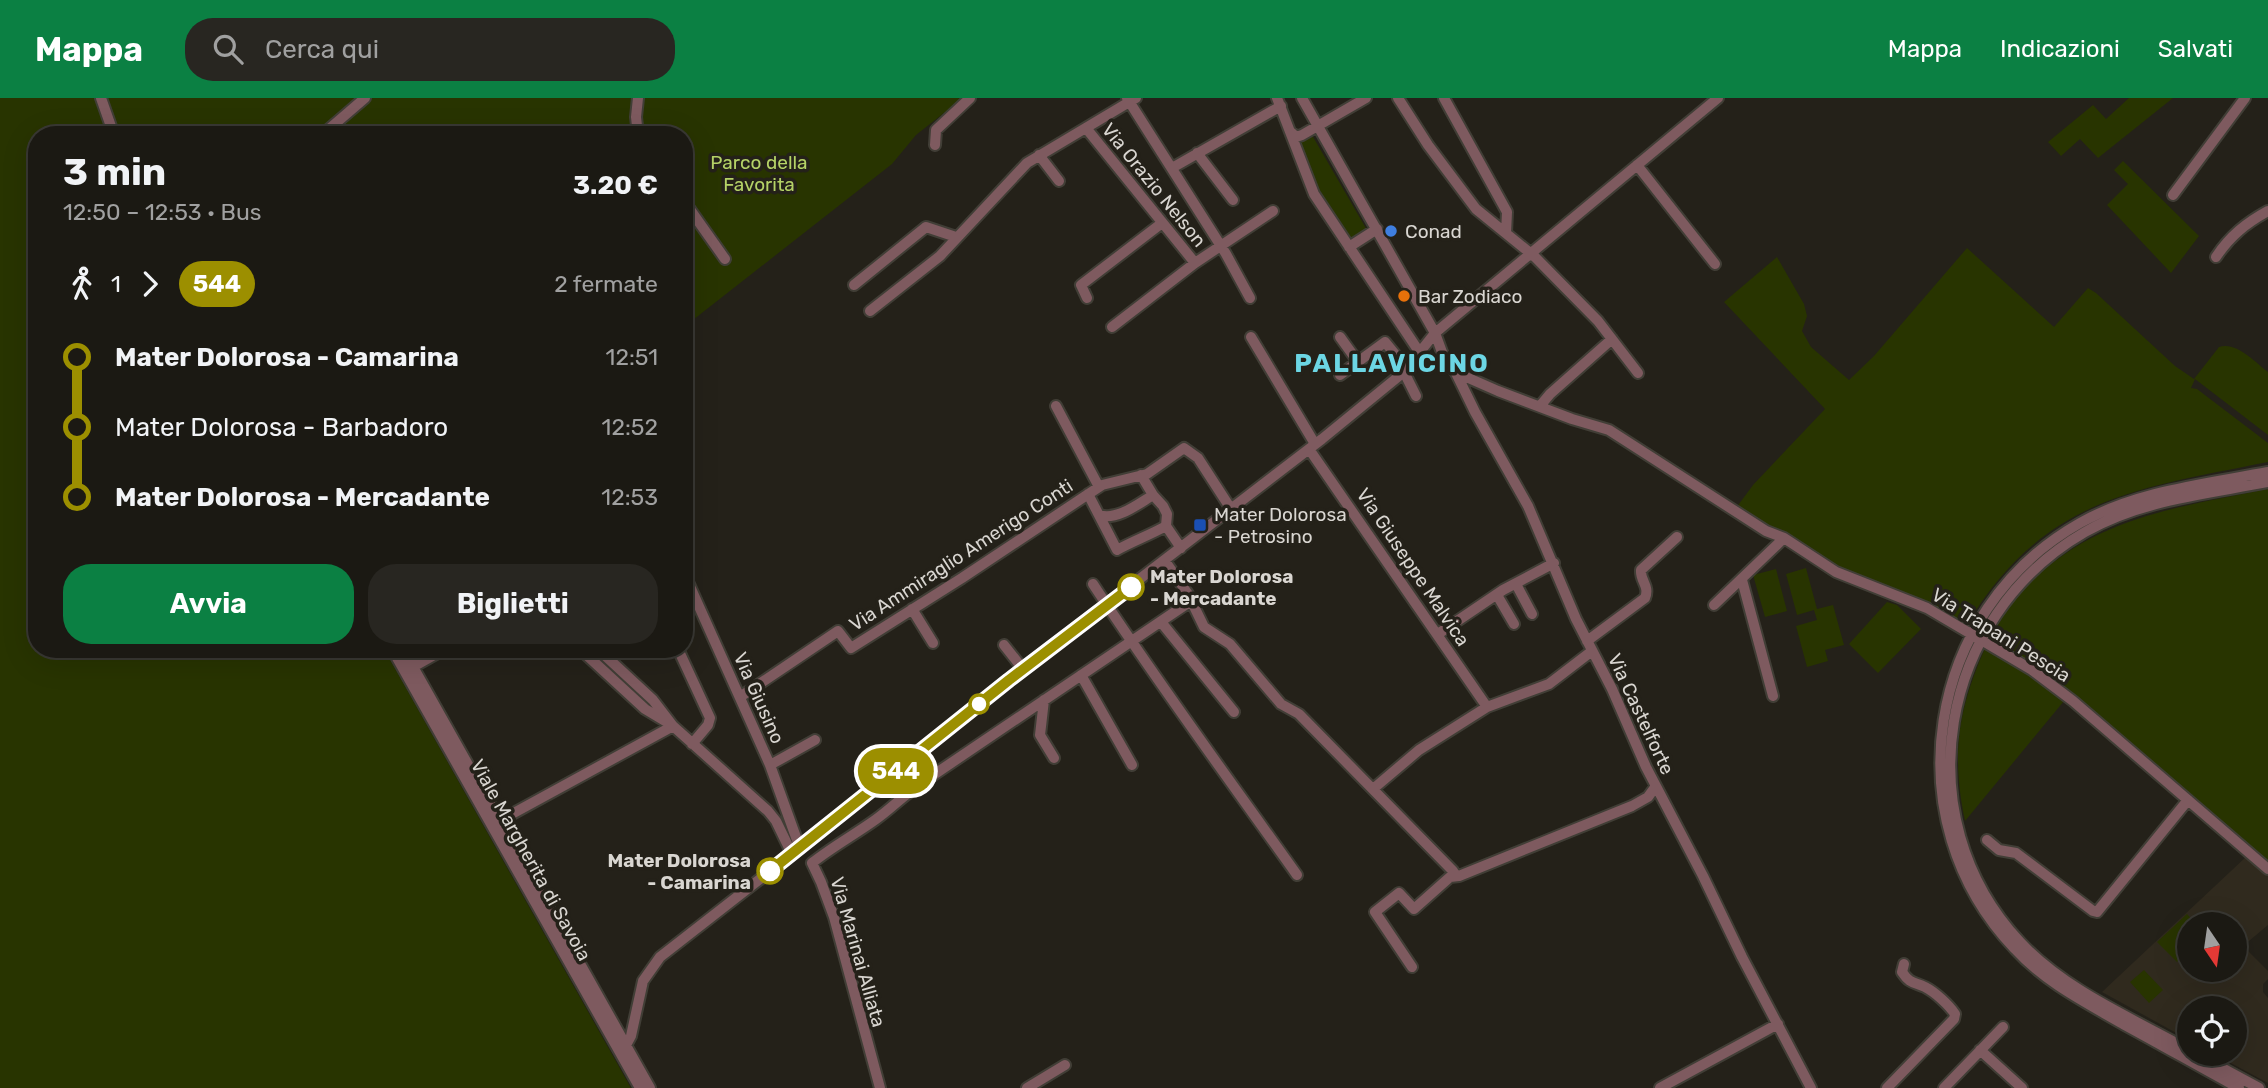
<!DOCTYPE html>
<html lang="it">
<head>
<meta charset="utf-8">
<style>
  body { margin:0; font-family:Rubik,sans-serif; background:#282621; color:#f1f3f6; height:100vh; display:flex; flex-direction:column; font-size:26px; white-space:nowrap }
  * { box-sizing:border-box; margin:0 }
  p { font-size:23px; color:#a0a0a0 }
  .icon { flex:none; width:38px; height:38px; fill:none; stroke:currentColor; stroke-width:2; stroke-linecap:round; stroke-linejoin:round }
  .map { position:relative; flex:1; overflow:hidden }
  .details { position:absolute; left:28px; top:28px; width:665px; height:532px; display:flex; flex-direction:column; background:#1b1913; border-radius:28px; box-shadow:0 7px 28px #0002,0 0 0 2px #393833 }
  .details>* { flex:none }
  .badge { padding:0 14px; border-radius:23px; font-size:24px; line-height:46px }
  .needle { width:46px; rotate:167deg }
  .fabs { position:absolute; left:2177px; top:814px; display:grid; gap:14px }
  .fabs a { display:grid; place-items:center; width:70px; height:70px; border-radius:50%; background:#1b1913; box-shadow:0 7px 28px #0002,0 0 0 2px #393833; font-size:35px }
  .map>.badge { position:absolute; translate:-50% -50%; box-shadow:0 0 0 4px #fff }
  .legs { display:flex; align-items:center; gap:10px; height:77px; padding:0 35px; font-size:23px }
  .legs p { margin-inline-start:auto }
  .head { display:flex; align-items:center; justify-content:space-between; height:119px; padding:0 35px }
  h1 { font-size:38px; font-weight:700; line-height:52px }
  .button { display:flex; gap:14px; margin-top:auto; padding:14px 35px }
  .button a { flex:1; height:80px; border-radius:28px; background:#0b8043; color:#fff; font-size:28px; font-weight:700; line-height:80px; text-align:center }
  .button a+a { background:#282621; color:#f1f3f6 }
  ul { padding:0 35px; list-style:none }
  li { display:flex; align-items:center; gap:24px; height:70px; font-size:26px }
  li i { display:grid; place-items:center; width:10px; height:100%; margin:0 9px; background:currentColor }
  li i::after { content:''; width:18px; height:18px; margin:-9px; border:5px solid; border-radius:50%; background:#1b1913 }
  li p { margin-inline-start:auto }
  li:first-child i { background:linear-gradient(#0000 50%,currentColor 0) }
  li:last-child i { background:linear-gradient(currentColor 50%,#0000 0) }
  header { display:flex; align-items:center; gap:42px; box-sizing:border-box; height:98px; padding:0 35px; background:#0b8043; color:#fff }
  header strong { font-size:33px }
  nav { display:flex; gap:38px; margin-inline-start:auto; font-size:24px }
  .search { width:490px; height:63px; background:#282621; display:flex; align-items:center; gap:18px; box-sizing:border-box; padding:0 24px; border-radius:28px; color:#a0a0a0; font-size:26px }
  .map>svg:first-child { display:block }
  .built { fill:#302a1e; fill-rule:evenodd }
  .green { fill:#283400 }
  .lines { fill:none; stroke-linecap:round; stroke-linejoin:round }
  .minor-casing { stroke:#413e36; stroke-width:14 }
  .minor { stroke:#7e5a5f; stroke-width:10 }
  .minor-bridge-casing { stroke:#413e36; stroke-width:14; stroke-linecap:butt }
  .minor-bridge { stroke:#7e5a5f; stroke-width:10 }
  .line-1-casing { stroke:#fff; stroke-width:16 }
  .line-1 { stroke:#9c8f00; stroke-width:10 }
  .shop-dot { fill:#3f7fe0; stroke:#242119; stroke-width:2.5 }
  .food-dot { fill:#e8710a; stroke:#242119; stroke-width:2.5 }
  .transit-dot { fill:#1a4fb4; stroke:#242119; stroke-width:2.5 }
  .stop-1-dot { fill:#fff; stroke:#9c8f00; stroke-width:3.5 }
  .labels { text-anchor:middle; dominant-baseline:central; stroke-width:7; stroke-linejoin:round; paint-order:stroke }
  .park-label { font-size:19px; fill:#b5d267; stroke:#242119 }
  .street-label { font-size:19px; fill:#d9d6d1; stroke:#242119 }
  .poi-label { font-size:19px; fill:#d9d6d1; stroke:#242119; text-anchor:start }
  .stop-label { font-size:19px; font-weight:bold; fill:#d9d6d1; stroke:#242119; text-anchor:start }
  .district-label { font-size:26px; font-weight:bold; letter-spacing:2px; fill:#6cd6e4; stroke:#242119 }
</style>
</head>
<body>
<header>
<strong>Mappa</strong>
<div class="search"><svg class="icon" aria-label="search" viewBox="0 0 24 24"><circle cx="10" cy="10" r="6"/><path d="M15 15l6 6"/></svg>Cerca qui</div>
<nav><a>Mappa</a><a>Indicazioni</a><a>Salvati</a></nav>
</header>
<div class="map">
<svg width="2268" height="990" viewBox="0 0 2268 990">
  <rect width="100%" height="100%" fill="#242119"/>
  <path class="built" d="M2247 758 2268 777V827L2243 848 2268 873V881L2263 886V894L2268 900V985L2214 956H2235V910H2189V942L2102 894ZM2189 826H2235V872H2189Z"/>
  <path class="green" d="M0 0H963L916 37 892 66 684 229V37H37V551H384L631 990H0Z
    M2129 0H2173L2098 60 2080 41 2061 58 2048 44 2093 7 2106 21Z
    M1312 37 1367 132 1350 144 1318 95 1299 45Z
    M2123 63 2199 138 2171 175 2107 107 2128 86 2114 72Z
    M1967 150 2054 229 2088 190 2096 195 2175 268 2194 281 2219 249C2236 243 2255 264 2268 274V337L2195 281 2191 290 2197 291 2268 345V364C2134 391 2043 400 1966 528L1852 477 1736 410 1753 387 1825 311 1724 204 1777 159 1804 206 1807 218 1802 233 1811 249 1849 282 1874 258Z
    M2268 391V767L1989 541C1996 530 2002 519 2009 509 2076 422 2168 411 2268 391Z
    M1806 470 1817 511 1833 507 1844 547 1825 552 1828 563 1807 569 1796 528 1817 522 1814 512 1797 517 1786 476Z
    M1776 471 1787 513 1765 519 1753 477Z
    M1887 504 1897 507 1921 531 1878 575 1849 546Z
    M1985 550 2022 571 2064 603 1965 723C1951 656 1958 612 1985 550Z
    M2187 816 2196 826H2189V852L2177 864 2157 844Z
    M2144 872 2163 892 2149 905 2130 884Z"/>
  <g class="lines">
    <g class="minor-casing">
      <path id="minor" d="M101 0 114 37
        M1127 0 1226 156 1250 200
        M1277 0 1314 96 1420 255
        M1302 0 1435 235 1443 257 1456 275 1475 314 1528 408 1576 521 1612 591 1646 669 1703 778 1742 859 1811 990
        M1398 0 1428 47 1476 111 1535 159 1598 223 1638 275
        M1444 0 1507 114 1506 135
        M1086 30 1195 165
        M1292 35 1296 39 1302 37 1366 0
        M322 37 365 0
        M638 37 636 19 638 0
        M935 47 936 32 970 0
        M1197 55 1233 102
        M1039 57 1059 83
        M1637 67 1715 166
        M1172 70 1281 8
        M2173 97 2245 0
        M684 103 725 161
        M1349 149 1377 131
        M2216 159C2230 138 2246 125 2268 113
        M854 187 926 129 956 139
        M1087 200 1081 187 1162 125
        M870 213 940 158 1027 65 1136 0
        M1112 229 1195 165 1273 113
        M1251 239 1315 346
        M1340 239 1358 264
        M1404 274 1416 298
        M1457 275 1498 293 1572 321 1609 332 1766 433 1784 440 1836 474 1927 510 2032 572 2073 603 2268 771
        M1340 277 1385 244 1407 271
        M1056 308 1099 389
        M1540 308 1550 296 1612 241
        M1309 351 1487 609
        M1141 377 1153 397 1163 408 1167 416 1166 428 1181 450
        M1088 396 1117 452C1133 443 1150 437 1166 428
        M1099 417C1117 423 1138 406 1153 397
        M1165 463 1188 496 1204 529 1230 546 1281 606 1299 616 1453 773 1456 778
        M684 475 770 667 797 742
        M1742 482 1773 598
        M1093 486C1158 585 1228 680 1297 777
        M1516 486 1532 516
        M1497 497 1514 526
        M1714 507 1784 440
        M912 511 933 545
        M1161 524 1234 614
        M1438 536 1503 492 1554 465
        M1587 543 1645 500C1650 488 1640 483 1641 472L1677 439
        M1004 547 1023 571
        M392 551 640 990
        M403 551 650 990
        M580 551 645 611 665 623
        M598 551 653 602 673 628 768 713 776 723 792 756
        M678 551 710 620 708 627 692 646
        M413 569 445 551
        M1081 577 1132 667
        M740 599 838 533 851 550 962 480 1102 387 1147 376 1184 350 1198 360 1231 411
        M1044 602 1040 637 1054 660
        M770 667 815 642
        M890 678 1008 582 1322 341 1404 274 1435 235 1718 0
        M923 684 1191 503
        M1373 691 1419 652 1487 609 1549 586 1592 553
        M501 722 673 628
        M1987 742 1999 752 2016 755 2093 813 2097 814 2188 702
        M1412 869 1375 814 1399 795 1414 811 1450 779 1459 778 1632 708 1648 699 1656 688
        M624 951 631 938 643 883 660 859 796 753
        M1980 952 2022 990
        M2189 952C2132 920 2066 893 2020 844 1903 719 1939 518 2085 434 2140 402 2207 396 2268 384
        M2196 956 2259 990
        M880 990 834 819 821 784 812 765C832 749 854 737 875 722 892 710 906 695 923 684L908 663
        M1027 990 1065 967
        M1660 990 1778 926
        M1887 990 1954 921 1955 916C1949 907 1935 894 1925 889 1914 884 1910 886 1902 874L1904 866
        M1944 990 2003 929
        M2239 990C2200 969 2162 947 2123 926 2085 904 2045 884 2015 851 1892 722 1926 512 2080 425 2137 393 2205 386 2268 374"/>
    </g>
    <use href="#minor" class="minor"/>
    <g class="minor-bridge-casing">
      <path id="minor-bridge" d="M796 753 890 678"/>
    </g>
    <use href="#minor-bridge" class="minor-bridge"/>
  </g>
  <g class="lines">
    <g class="line-1-casing">
      <path id="line-1" d="M770 773 1009 582 1131 489"/>
    </g>
    <use href="#line-1" class="line-1"/>
  </g>
  <circle class="shop-dot" cx="1391" cy="133" r="7"/>
  <circle class="food-dot" cx="1404" cy="198" r="7"/>
  <rect class="transit-dot" x="1193" y="420" width="14" height="14" rx="3.5"/>
  <g class="stop-1-dot">
    <circle cx="1131" cy="489" r="12"/>
    <circle cx="979" cy="606" r="9"/>
    <circle cx="770" cy="773" r="12"/>
  </g>
  <g class="labels">
    <g class="park-label">
      <text x="759" y="64">Parco della<tspan x="759" dy="22">Favorita</tspan></text>
    </g>
    <g class="street-label">
      <text transform="translate(1154 87) rotate(51)">Via Orazio Nelson</text>
      <text transform="translate(961 457) rotate(-33)">Via Ammiraglio Amerigo Conti</text>
      <text transform="translate(1413 469) rotate(56)">Via Giuseppe Malvica</text>
      <text transform="translate(2001 537) rotate(32)">Via Trapani Pescia</text>
      <text transform="translate(759 600) rotate(66)">Via Giusino</text>
      <text transform="translate(1641 616) rotate(65)">Via Castelforte</text>
      <text transform="translate(531 762) rotate(61)">Viale Margherita di Savoia</text>
      <text transform="translate(858 854) rotate(74)">Via Marinai Alliata</text>
    </g>
    <g class="poi-label">
      <text x="1405" y="133">Conad</text>
      <text x="1418" y="198">Bar Zodiaco</text>
      <text x="1214" y="416">Mater Dolorosa<tspan x="1214" dy="22">- Petrosino</tspan></text>
    </g>
    <g class="stop-label">
      <text x="1150" y="478">Mater Dolorosa<tspan x="1150" dy="22">- Mercadante</tspan></text>
      <text x="751" y="762" text-anchor="end">Mater Dolorosa<tspan x="751" dy="22">- Camarina</tspan></text>
    </g>
    <g class="district-label">
      <text x="1392" y="265">PALLAVICINO</text>
    </g>
  </g>
</svg>
<div class="fabs">
<a><svg class="needle" viewBox="-14 -14 28 28"><path d="M0-13l5 13h-10z" fill="#e53935"/><path d="M0 13l5-13h-10z" fill="#a0a0a0"/></svg></a>
<a><svg class="icon" aria-label="locate" viewBox="0 0 24 24"><circle cx="12" cy="12" r="6"/><path d="M12 2v4M12 18v4M2 12h4M18 12h4"/></svg></a>
</div>
<b class="badge" style="left:896px;top:673px;background:#9c8f00;color:#fff">544</b>
<section class="details">
<div class="head"><div><h1>3 min</h1><p>12:50 – 12:53 · Bus</p></div><b>3.20 €</b></div>
<div class="legs"><svg class="icon" aria-label="walk" viewBox="0 0 24 24"><circle cx="13" cy="4" r="2"/><path d="M13 8l-2 6 4 7M11 14l-3 7M7 12l3-4h3l4 4"/></svg>1<svg class="icon" aria-label="forward" viewBox="0 0 24 24"><path d="M9 5l7 7-7 7"/></svg><b class="badge" style="background:#9c8f00;color:#fff">544</b><p>2 fermate</p></div>
<ul>
<li><i style="color:#9c8f00"></i><b>Mater Dolorosa - Camarina</b><p>12:51</p></li>
<li><i style="color:#9c8f00"></i><span>Mater Dolorosa - Barbadoro</span><p>12:52</p></li>
<li><i style="color:#9c8f00"></i><b>Mater Dolorosa - Mercadante</b><p>12:53</p></li>
</ul>
<div class="button"><a>Avvia</a><a>Biglietti</a></div>
</section>
</div>
</body>
</html>
